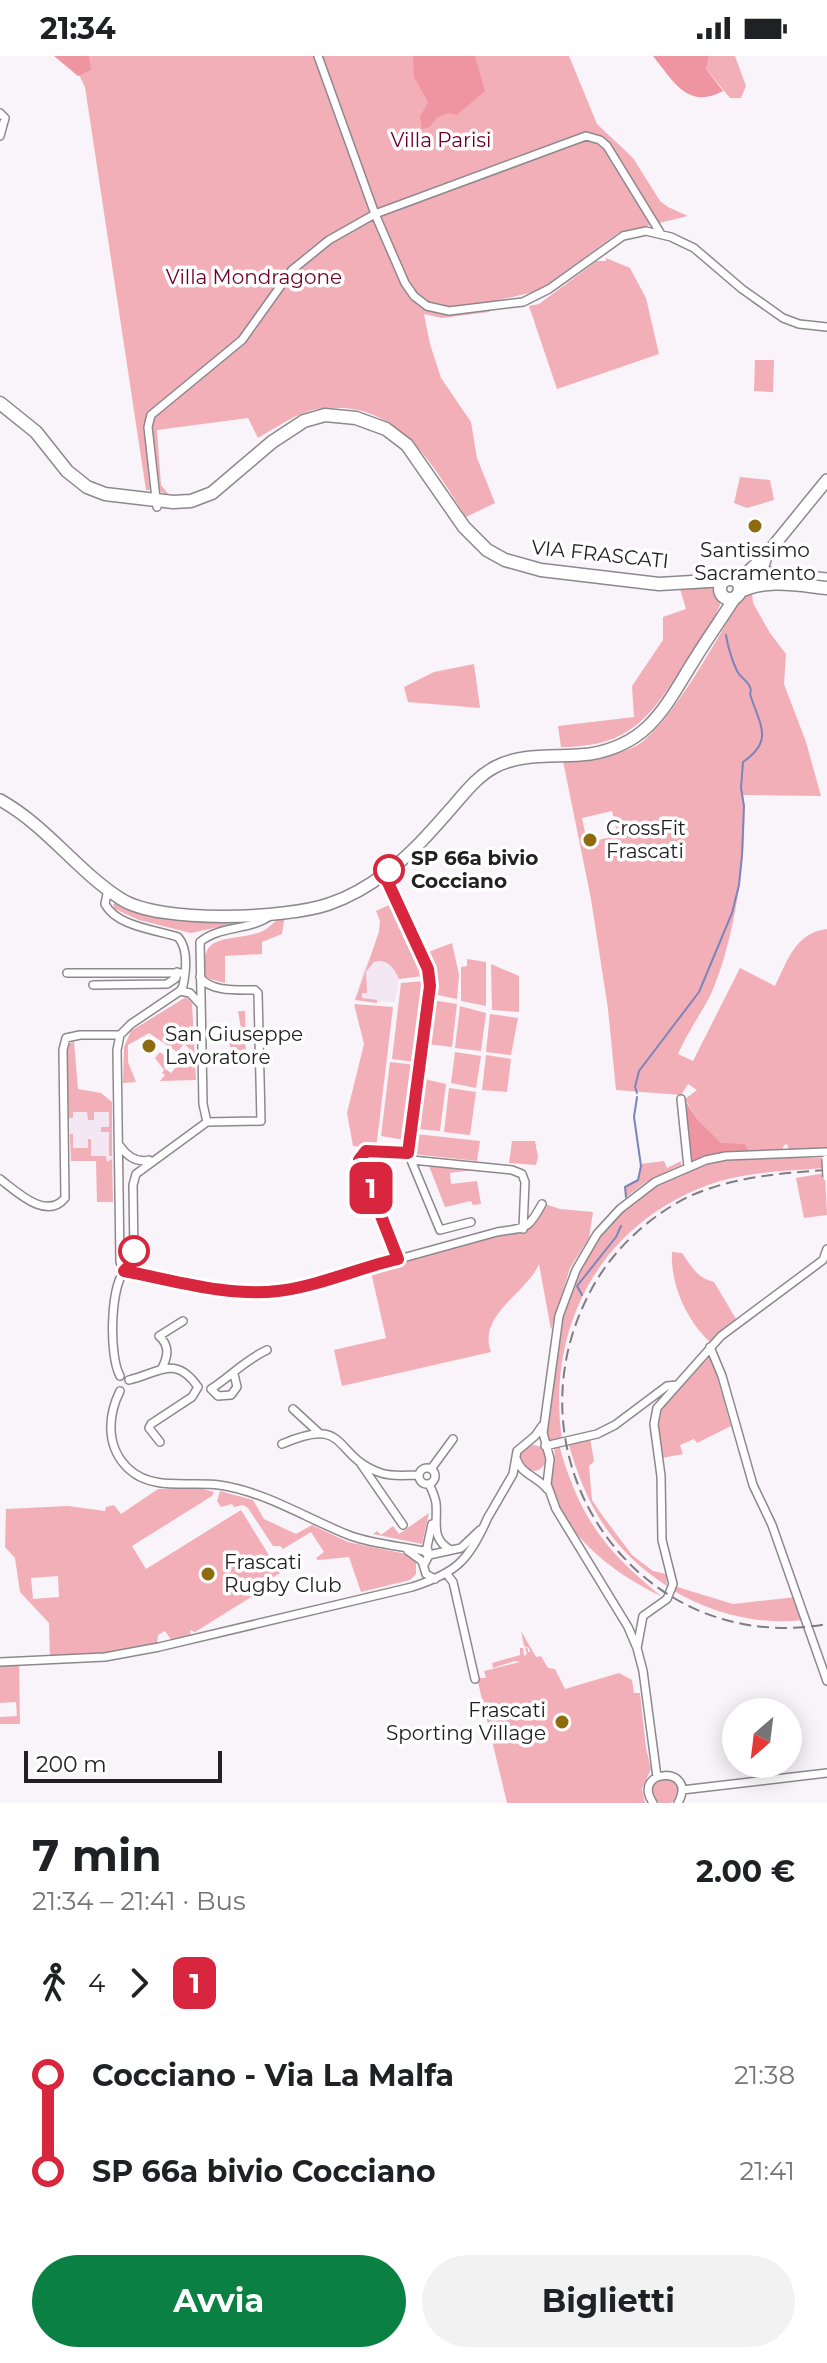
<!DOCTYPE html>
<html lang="it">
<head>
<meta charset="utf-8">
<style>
  body { margin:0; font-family:Montserrat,sans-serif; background:#f2f2f2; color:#202124; height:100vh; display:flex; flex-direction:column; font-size:30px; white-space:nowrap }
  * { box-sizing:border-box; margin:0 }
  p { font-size:26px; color:#757577 }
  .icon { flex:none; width:44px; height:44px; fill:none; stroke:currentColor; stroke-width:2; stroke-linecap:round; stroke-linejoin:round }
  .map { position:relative; height:1747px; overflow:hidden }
  .drawer { display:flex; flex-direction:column; background:#fff; flex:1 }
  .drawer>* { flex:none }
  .badge { padding:0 16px; border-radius:12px; font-size:28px; line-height:52px }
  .needle { width:52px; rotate:208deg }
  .tools { position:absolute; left:722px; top:1642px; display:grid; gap:16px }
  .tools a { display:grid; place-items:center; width:80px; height:80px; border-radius:50%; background:#fff; box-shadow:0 4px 20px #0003; font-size:40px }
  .scale { position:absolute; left:24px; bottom:20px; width:198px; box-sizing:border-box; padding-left:8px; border:4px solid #232023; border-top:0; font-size:22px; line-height:28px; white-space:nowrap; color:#232023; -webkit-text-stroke:6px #fff; paint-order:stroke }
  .map>.badge { position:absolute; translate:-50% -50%; box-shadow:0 0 0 4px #fff }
  .legs { display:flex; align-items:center; gap:12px; height:88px; padding:0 32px; font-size:26px }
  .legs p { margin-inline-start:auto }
  .head { display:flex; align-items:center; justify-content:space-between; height:136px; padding:0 32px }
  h1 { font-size:44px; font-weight:700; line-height:60px }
  .action { display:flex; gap:16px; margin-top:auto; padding:16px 32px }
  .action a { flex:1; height:92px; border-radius:48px; background:#0b8043; color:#fff; font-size:32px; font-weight:700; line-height:92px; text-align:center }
  .action a+a { background:#f2f2f2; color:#202124 }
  ul { padding:0 32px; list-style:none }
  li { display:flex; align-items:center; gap:28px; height:96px; font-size:30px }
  li i { display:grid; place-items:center; width:12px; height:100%; margin:0 10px; background:currentColor }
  li i::after { content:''; width:20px; height:20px; margin:-10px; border:6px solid; border-radius:50%; background:#fff }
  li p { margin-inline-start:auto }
  li:first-child i { background:linear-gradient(#0000 50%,currentColor 0) }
  li:last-child i { background:linear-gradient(currentColor 50%,#0000 0) }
  .status { display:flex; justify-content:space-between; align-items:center; height:56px; padding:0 40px; background:#fff; direction:ltr }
  .status svg { height:22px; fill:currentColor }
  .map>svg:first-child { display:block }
  .built { fill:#f3e7f4 }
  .green { fill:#f3afb7; fill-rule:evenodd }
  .forest { fill:#ee95a1 }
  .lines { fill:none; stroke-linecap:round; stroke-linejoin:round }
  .stream { stroke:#7a86bb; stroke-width:2 }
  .street-casing { stroke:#8d888e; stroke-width:10 }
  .secondary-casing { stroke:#8d888e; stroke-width:14 }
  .primary-casing { stroke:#8d888e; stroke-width:15 }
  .street { stroke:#fff; stroke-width:7 }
  .secondary { stroke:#fff; stroke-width:11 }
  .primary { stroke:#fff; stroke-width:12 }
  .rail { stroke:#817c81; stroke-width:2; stroke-dasharray:12 6; stroke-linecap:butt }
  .street-bridge-casing { stroke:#8d888e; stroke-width:10; stroke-linecap:butt }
  .street-bridge { stroke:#fff; stroke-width:7 }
  .line-1-casing { stroke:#fff; stroke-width:18 }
  .line-1 { stroke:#d7263d; stroke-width:12 }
  .poi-dot { fill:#8e6b0f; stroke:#fff; stroke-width:3 }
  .stop-1-dot { fill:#fff; stroke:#d7263d; stroke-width:4 }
  .labels { text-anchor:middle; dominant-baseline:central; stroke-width:7; stroke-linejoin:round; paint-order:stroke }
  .park-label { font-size:20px; fill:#6e0027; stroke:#fff }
  .poi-label { font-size:20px; fill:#232023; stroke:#fff; text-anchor:start }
  .street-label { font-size:20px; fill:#232023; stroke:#fff }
  .stop-label { font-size:20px; font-weight:bold; fill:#232023; stroke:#fff; text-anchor:start }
</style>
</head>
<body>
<div class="status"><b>21:34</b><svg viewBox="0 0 49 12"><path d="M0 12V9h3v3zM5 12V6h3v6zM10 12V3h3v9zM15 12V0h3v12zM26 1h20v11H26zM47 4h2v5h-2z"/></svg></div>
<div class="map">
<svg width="827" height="1747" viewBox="0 0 827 1747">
  <rect width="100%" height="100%" fill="#f9f3fa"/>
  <path class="built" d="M383 888 399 923 395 946 355 944 364 912Z
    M69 1043 112 1046 113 1113 105 1105H71Z"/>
  <path class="green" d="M70 0H569L597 68 633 102 660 145 668 151 688 160 618 177 538 235 490 246 489 256 442 262 424 258 430 288 441 322 471 366 477 402 495 447 466 461C436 414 405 356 343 352 331 352 318 351 306 356 290 362 273 373 258 382L248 362 157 374 161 429 169 439 156 434H146L85 31Z
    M709 0H735L746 30 741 42H730L706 13Z
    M606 202 630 212 646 242 659 298 557 333 529 250 539 248 597 205H606Z
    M755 304H774L773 336 754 335Z
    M740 421 770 424 774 444 747 452 734 447Z
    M695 528C709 530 720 534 720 549 711 570 698 588 685 607 650 661 631 691 561 691L558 670 634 661 632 630 663 584V561L686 553 680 533Z
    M752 537 753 547 770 577 786 598 784 628 806 686 821 740 743 739C749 793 734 887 711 938 701 958 687 977 678 998L693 1005 740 912 775 930C788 904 795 877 827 873V1093L789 1094 787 1088 784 1089 782 1094 749 1095 745 1088H721L698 1064 685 1043 697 1034 688 1028 681 1039 616 1034 608 953 591 843 563 705C587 702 614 701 636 690 668 673 721 577 740 543L745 538ZM612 755 618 780 587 786 582 762Z
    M474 608 480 652 408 646 404 631 434 616Z
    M116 846 118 847 256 863 191 877 139 864 115 853 113 849Z
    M391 848 423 920 399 923C394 912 387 902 374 906L366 916 367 937H362V942L377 944V947L355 944 379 876 380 865 376 855Z
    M285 859 282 878 262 886V898L225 900V927L206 922C197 877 226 886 258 877 269 874 275 863 285 859Z
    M452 887 459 919 457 943 433 938V916L426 897Z
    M467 903 486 906V950L461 945V911L467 910Z
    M491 908 519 920V956L492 954Z
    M424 925 425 933 415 1006 392 1003 401 927Z
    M186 941 192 947 196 1024 160 1025 165 1019 162 1017 164 1014 155 1002 160 996 170 1004 164 1012 171 1017 191 994 184 988 177 996 149 977 128 989V1006L136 1026 123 1027 124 991 131 975Z
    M432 944 457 948 452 991 427 988Z
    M354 948 393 951 376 1093 353 1090 347 1057 364 988Z
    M460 950 486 957 481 995 455 992Z
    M238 955H245L246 1005 231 1003 232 997 228 983 235 985 242 979Z
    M490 958 518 962 511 999 486 996Z
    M74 985 78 1033 101 1037 112 1046V1100H109V1076H101V1071H109V1056H94V1064H88L87 1056H73V1062H69L66 996 69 988Z
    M455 996 481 1000 476 1032 451 1027Z
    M486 999 511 1003 507 1036 482 1034Z
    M390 1006 415 1009 405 1084 381 1080Z
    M424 1020 428 1024 446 1028 440 1075 416 1073Z
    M449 1032 476 1036 470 1079 444 1076Z
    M70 1078H73V1092H88V1083H91V1100H106L107 1106 112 1103 113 1146H97L96 1105H71Z
    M416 1078 480 1085 477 1105 413 1098Z
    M512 1085H535L538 1101 536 1109 509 1107Z
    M824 1102V1112C789 1115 754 1115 720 1125 605 1161 545 1266 562 1384H548L546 1375C556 1336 555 1294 564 1254 583 1182 641 1124 714 1107 749 1099 788 1102 824 1102Z
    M664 1105 667 1112 681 1105V1109L646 1126 626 1141 625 1131 638 1124 641 1108Z
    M429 1110 473 1114 450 1117 451 1128 477 1125 481 1148 473 1149 471 1145 445 1151Z
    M825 1117 827 1159 804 1162 796 1122Z
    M545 1148 560 1153 593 1156 589 1182 570 1212 551 1274 539 1208C526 1238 477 1259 491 1296L342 1330 334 1294 386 1282 371 1216 504 1178C529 1181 535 1168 545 1148Z
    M672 1196 682 1197C691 1210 697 1222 714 1226L736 1263 710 1286C687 1265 670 1228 672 1196Z
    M711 1299 731 1370 697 1387 694 1383 680 1389 683 1398 662 1402 656 1366 659 1355Z
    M590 1382 594 1405 589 1410 592 1444 602 1459 632 1499 653 1515 666 1518 667 1530C610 1493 586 1449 568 1386Z
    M520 1402a13 13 0 1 1 26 0a13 13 0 1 1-26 0Z
    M559 1389C579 1460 604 1494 661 1540 615 1518 564 1481 551 1428 547 1415 557 1406 554 1392Z
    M158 1433H203L214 1436 212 1440 132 1490 146 1513 241 1454 280 1517 257 1531 259 1536 195 1576 190 1574 191 1580 172 1585 165 1575 158 1579 157 1588 94 1599 50 1602 49 1567 20 1536 15 1502 5 1491 6 1453 68 1450 105 1455 106 1451 114 1449 121 1458ZM58 1520 59 1541 33 1543 31 1522Z
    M220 1435 253 1444 264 1463 296 1478 312 1469 348 1486 406 1498 416 1505V1518L410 1524 361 1536 349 1501 318 1504 316 1502 324 1496 311 1476 283 1493 280 1490H273L248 1452 243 1449 234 1451 232 1448 221 1451 217 1445Z
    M429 1457 422 1488 373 1478 377 1475 381 1479 393 1470 399 1478Z
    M674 1530 733 1548 796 1541 804 1564C757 1569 713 1558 672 1534Z
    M521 1575 536 1601 541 1600 548 1612 555 1613 565 1633 619 1617 632 1624 634 1637H640L646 1692 651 1713 642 1733 645 1747H507L477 1622H486L484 1615 520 1606 515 1605 493 1612 492 1607 520 1599V1592H523L524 1600 527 1598 525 1591 528 1593V1596H530L529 1592 524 1590Z
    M19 1608 20 1668H0V1661L17 1660 16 1646 0 1647V1609Z
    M652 1735a13 13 0 1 1 26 0a13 13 0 1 1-26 0Z"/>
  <path class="forest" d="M54 0H89L91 14 78 20Z
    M413 0H475L485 35 457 59 449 57 436 62 430 71 422 73 420 61 428 46 414 21Z
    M653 0H709L706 13 723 35C688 54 673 25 653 0Z
    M684 1043 698 1064 721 1087 745 1088 749 1095 690 1105Z"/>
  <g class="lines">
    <path class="stream" d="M637 1037 635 1031 639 1015 699 936 732 857 739 829 742 799 744 750 741 732 743 706C774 685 760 669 751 641 748 632 754 639 749 629 745 623 740 621 737 615 732 604 728 591 726 579
      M626 1141 625 1131 638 1124 641 1110 634 1061 637 1041
      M582 1239 577 1230 616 1181 621 1170"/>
    <g class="street-casing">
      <path id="street" d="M318 0 375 158 405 227 414 240 427 250 449 255 523 246 549 233 623 180 646 175 671 181 694 192 742 233 783 262 799 268 827 271
        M0 57 5 62 0 80
        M157 451 148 371 151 359 242 284 292 214 329 184 375 158 586 80 600 84 607 90 661 178
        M759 514 827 521
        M384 818 428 913 430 930 408 1097 440 1174 471 1166
        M67 917H185
        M200 921C210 936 238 934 255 934L258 937 261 1065 207 1066
        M93 929 167 928 176 922 177 916
        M180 935 190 937 199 947
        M120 979 117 994 120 1206 124 1215
        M681 1043 688 1111
        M207 1066 203 1048 200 886C220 869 251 875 271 859
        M120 1090C127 1100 136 1107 149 1104
        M412 1104 512 1114 522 1118 525 1126 523 1173
        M0 1123C16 1135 46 1165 65 1142L63 994 66 982 80 979H120L131 968 180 935 183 930C186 915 189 893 178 881 156 874 116 870 105 848L108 833
        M398 1203 359 1104 366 1095 408 1097
        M124 1215 220 1233 255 1236 277 1235 294 1232 497 1176C525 1171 527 1176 542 1148
        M710 1291 722 1320 753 1429 772 1469 827 1625
        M162 1312C168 1300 170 1290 159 1280L183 1265
        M120 1320C109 1300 110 1234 124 1215 128 1209 132 1208 134 1200L133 1129 136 1118 207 1066
        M129 1324C159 1317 175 1298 198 1331
        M211 1333C231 1320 245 1304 267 1294
        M211 1333 218 1340 231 1339 237 1331 234 1318
        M120 1335C107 1361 106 1393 130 1414 153 1435 191 1425 219 1429 267 1436 307 1463 351 1480 374 1488 400 1490 424 1495L429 1500
        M293 1353 318 1376
        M160 1386 149 1372 151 1368 192 1341 198 1331
        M282 1388C350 1358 332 1401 381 1417 393 1421 406 1419 419 1419
        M545 1390 597 1378 615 1369 667 1330 677 1329
        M517 1404C521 1418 538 1421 547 1433
        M361 1408 403 1469
        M419 1420a8 8 0 1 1 16 0a8 8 0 1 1-16 0Z
        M431 1413 453 1383
        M429 1428C432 1434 435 1441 436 1447 438 1466 430 1483 451 1494
        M487 1463 513 1418 517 1395 535 1380 542 1370
        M408 1495 422 1505 426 1518 435 1523
        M429 1498 427 1491 432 1468
        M424 1509 429 1499 461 1492 480 1474
        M446 1517 453 1526 475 1623
        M637 1592 643 1560 667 1543 673 1528 662 1484 661 1420 654 1368 657 1352 721 1280 823 1204 827 1193
        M0 1606 105 1601 159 1591 412 1531C456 1517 469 1505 488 1461
        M657 1721 643 1615 637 1592 628 1571 556 1453 547 1428 550 1403 543 1377 559 1260 576 1214 597 1178 620 1153 655 1126 706 1104 726 1100 827 1096
        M682 1734 827 1717
        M653 1747C630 1712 699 1709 678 1747"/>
    </g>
    <g class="secondary-casing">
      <path id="secondary" d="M741 522 766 499 827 424
        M0 744C47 770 77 815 121 843 160 868 285 863 329 848 350 841 370 829 387 816 413 797 434 772 455 748 467 734 478 720 495 711 522 696 560 702 590 698 649 688 665 651 693 606 707 583 722 562 736 540"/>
    </g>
    <g class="primary-casing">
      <path id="primary" d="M0 347 36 376 67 415 87 431 105 438 173 446 191 445 212 437 272 386 304 365 325 359 356 362 386 373 407 389 464 471 487 494 505 504 541 514 659 528 726 524
        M720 533a10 10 0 1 1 20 0a10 10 0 1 1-20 0Z
        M764 526 760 518 766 499
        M739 536C766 522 798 529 827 532"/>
    </g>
    <use href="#street" class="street"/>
    <use href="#secondary" class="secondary"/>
    <use href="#primary" class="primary"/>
    <path class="rail" d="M827 1114C781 1117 733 1121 690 1140 647 1161 609 1197 588 1240 503 1407 640 1602 827 1568"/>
    <g class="street-bridge-casing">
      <path id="street-bridge" d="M826 1103 827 1121"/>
    </g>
    <use href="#street-bridge" class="street-bridge"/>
  </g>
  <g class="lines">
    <g class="line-1-casing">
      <path id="line-1" d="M134 1195 131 1208 124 1215C173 1224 227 1241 278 1235 319 1230 358 1212 398 1203L359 1104 366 1095 408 1097 430 930 428 913 384 818 389 814"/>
    </g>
    <use href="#line-1" class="line-1"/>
  </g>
  <g class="poi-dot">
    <circle cx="755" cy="470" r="8"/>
    <circle cx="590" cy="784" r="8"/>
    <circle cx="149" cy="990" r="8"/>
    <circle cx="208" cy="1518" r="8"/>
    <circle cx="562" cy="1666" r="8"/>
  </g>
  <g class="stop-1-dot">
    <circle cx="389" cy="814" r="14"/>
    <circle cx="134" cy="1195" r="14"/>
  </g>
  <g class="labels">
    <g class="park-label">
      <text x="441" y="84">Villa Parisi</text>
      <text x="254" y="221">Villa Mondragone</text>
    </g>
    <g class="poi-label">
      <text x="755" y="494" text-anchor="middle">Santissimo<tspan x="755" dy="23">Sacramento</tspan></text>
      <text x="606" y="772">CrossFit<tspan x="606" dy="23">Frascati</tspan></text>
      <text x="165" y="978">San Giuseppe<tspan x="165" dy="23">Lavoratore</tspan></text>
      <text x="224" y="1506">Frascati<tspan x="224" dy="23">Rugby Club</tspan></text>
      <text x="546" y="1654" text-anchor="end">Frascati<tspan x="546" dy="23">Sporting Village</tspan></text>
    </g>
    <g class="street-label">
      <text transform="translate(600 498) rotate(6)">VIA FRASCATI</text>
    </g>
    <g class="stop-label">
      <text x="411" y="802">SP 66a bivio<tspan x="411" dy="23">Cocciano</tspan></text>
    </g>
  </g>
</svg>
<div class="tools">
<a><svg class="needle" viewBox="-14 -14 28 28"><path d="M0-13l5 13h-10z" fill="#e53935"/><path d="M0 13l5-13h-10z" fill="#757577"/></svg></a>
</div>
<div class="scale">200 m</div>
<b class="badge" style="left:371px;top:1132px;background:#d7263d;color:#fff">1</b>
</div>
<section class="drawer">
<div class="head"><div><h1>7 min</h1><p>21:34 – 21:41 · Bus</p></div><b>2.00 €</b></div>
<div class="legs"><svg class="icon" aria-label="walk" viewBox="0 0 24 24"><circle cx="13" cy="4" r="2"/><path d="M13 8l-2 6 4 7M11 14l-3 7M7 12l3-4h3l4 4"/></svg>4<svg class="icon" aria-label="forward" viewBox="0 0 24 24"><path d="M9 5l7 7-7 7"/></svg><b class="badge" style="background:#d7263d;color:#fff">1</b></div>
<ul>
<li><i style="color:#d7263d"></i><b>Cocciano - Via La Malfa</b><p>21:38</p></li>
<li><i style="color:#d7263d"></i><b>SP 66a bivio Cocciano</b><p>21:41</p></li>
</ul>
<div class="action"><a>Avvia</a><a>Biglietti</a></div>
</section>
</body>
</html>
